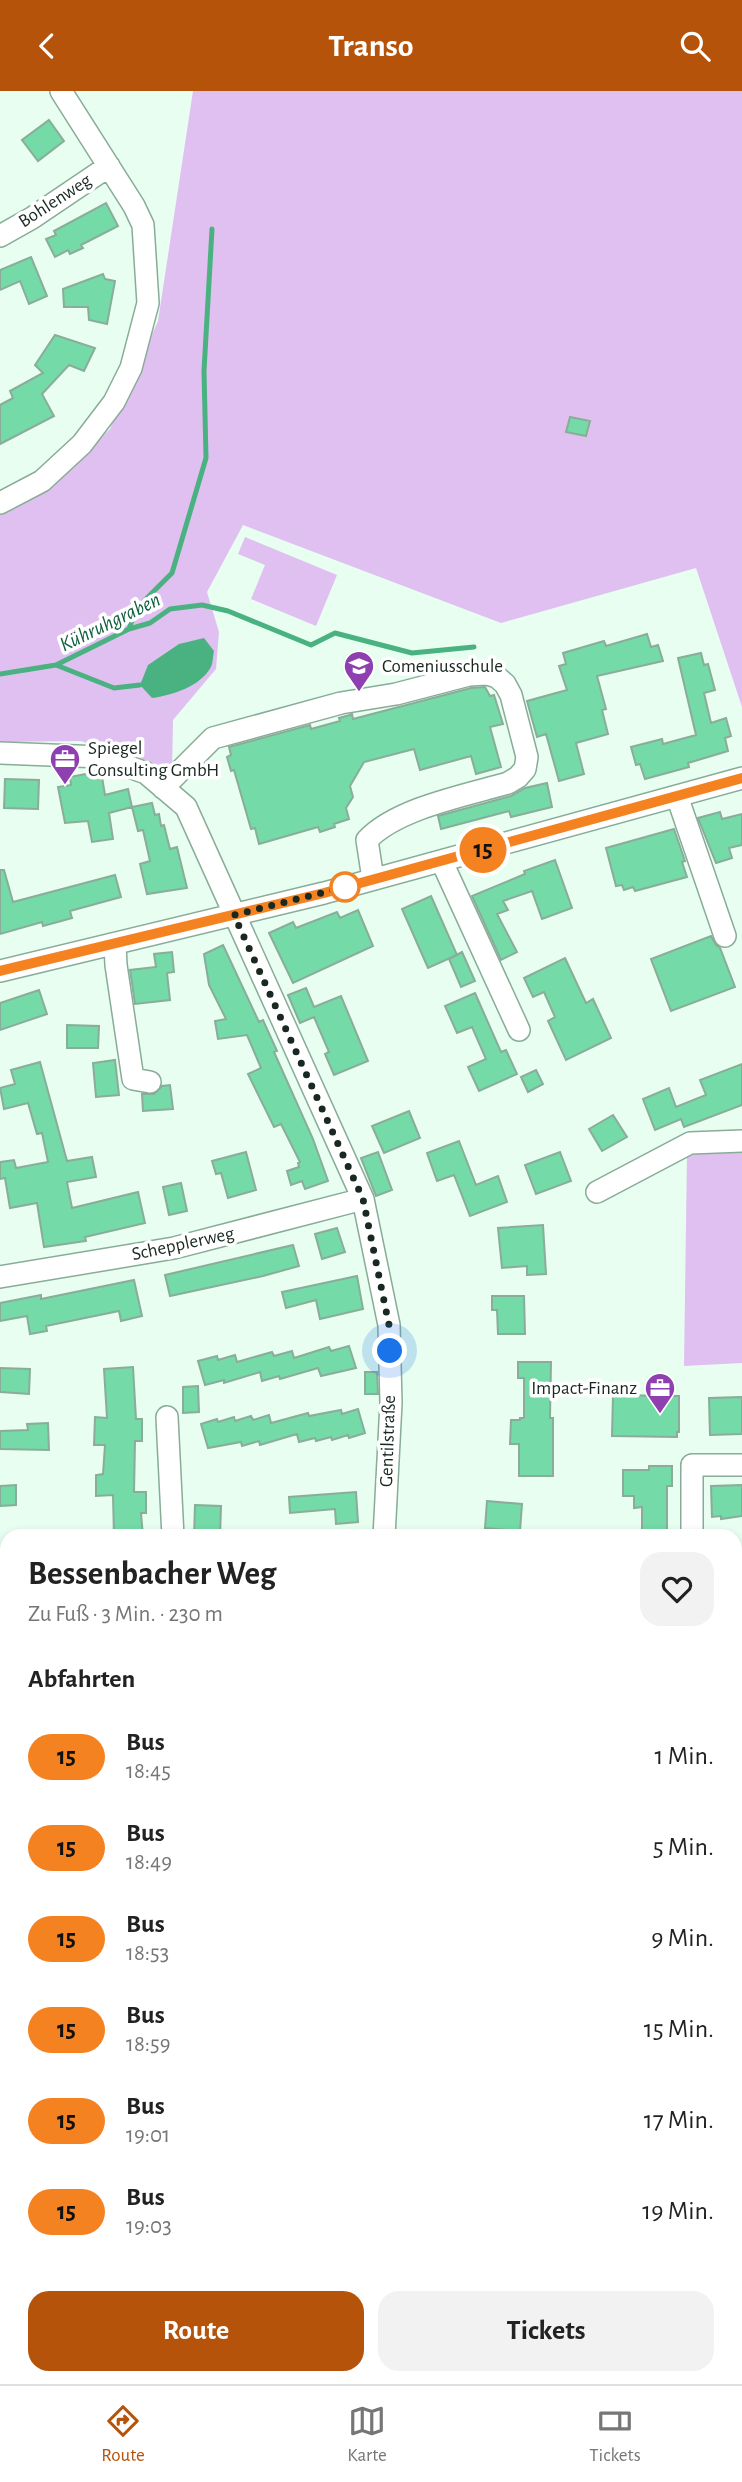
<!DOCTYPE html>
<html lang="de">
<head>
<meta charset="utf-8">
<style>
  body { margin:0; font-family:"Alegreya Sans",sans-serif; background:#f2f2f2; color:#222; height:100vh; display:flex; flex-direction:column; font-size:26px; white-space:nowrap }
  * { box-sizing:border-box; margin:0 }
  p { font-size:23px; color:#767676 }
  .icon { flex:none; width:38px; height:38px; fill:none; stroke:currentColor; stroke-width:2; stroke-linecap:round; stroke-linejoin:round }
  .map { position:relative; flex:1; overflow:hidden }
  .drawer { position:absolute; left:0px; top:1438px; width:742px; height:856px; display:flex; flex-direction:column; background:#fff; border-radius:21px 21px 0 0; box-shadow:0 4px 10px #0003 }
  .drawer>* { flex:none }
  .badge { padding:0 14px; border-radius:23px; font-size:24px; line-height:46px }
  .you { position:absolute; width:35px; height:35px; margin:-18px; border:5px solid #fff; border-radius:50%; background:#1a73e8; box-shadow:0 0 0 10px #1a73e833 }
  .map>.badge { position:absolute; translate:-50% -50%; box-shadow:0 0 0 4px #fff }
  h2 { padding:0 28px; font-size:26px; line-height:63px }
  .round { display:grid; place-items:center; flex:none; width:74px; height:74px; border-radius:21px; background:#f2f2f2 }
  .head { display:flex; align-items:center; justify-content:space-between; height:119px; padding:0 28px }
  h1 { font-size:33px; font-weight:700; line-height:52px }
  .cta { display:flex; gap:14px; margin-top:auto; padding:14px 28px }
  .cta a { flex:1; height:80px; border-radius:21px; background:#b45309; color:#fff; font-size:28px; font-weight:700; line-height:80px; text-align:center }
  .cta a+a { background:#f2f2f2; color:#222 }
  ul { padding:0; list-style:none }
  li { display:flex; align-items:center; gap:21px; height:91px; padding:0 28px }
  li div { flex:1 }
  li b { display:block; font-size:26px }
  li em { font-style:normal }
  li .badge { min-width:77px; font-weight:700; text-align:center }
  header { display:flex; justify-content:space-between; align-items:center; height:91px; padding:0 28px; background:#b45309; color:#fff; font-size:32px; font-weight:700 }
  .tabs { display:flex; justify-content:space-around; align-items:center; height:98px; border-top:2px solid #e0e0e0; background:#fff; font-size:19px; color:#767676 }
  .tabs a { display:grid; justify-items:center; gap:4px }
  .tabs .active { color:#b45309 }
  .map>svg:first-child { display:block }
  .green { fill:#e0c0f0 }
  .water { fill:#4ab281 }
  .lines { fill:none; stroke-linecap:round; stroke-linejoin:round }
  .stream { stroke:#4ab281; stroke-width:5 }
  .building { fill:#74daa7; stroke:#89ad99; stroke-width:2 }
  .minor-casing { stroke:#88ac98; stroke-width:24 }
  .major-casing { stroke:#775f88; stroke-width:30 }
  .minor { stroke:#fff; stroke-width:21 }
  .major { stroke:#ccb1d9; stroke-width:26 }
  .line-casing { stroke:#fff; stroke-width:16 }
  .line { stroke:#f58220; stroke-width:10 }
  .walk { stroke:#192820; stroke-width:7; stroke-dasharray:0 12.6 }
  .stop-dot { fill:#fff; stroke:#f58220; stroke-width:3.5 }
  .labels { text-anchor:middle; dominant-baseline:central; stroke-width:7; stroke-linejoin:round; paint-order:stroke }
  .street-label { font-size:19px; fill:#192820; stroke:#fff }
  .poi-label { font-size:19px; fill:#192820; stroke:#fff; text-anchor:start }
  .water-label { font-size:21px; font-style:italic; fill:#105f3f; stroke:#fff }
</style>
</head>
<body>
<header><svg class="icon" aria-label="back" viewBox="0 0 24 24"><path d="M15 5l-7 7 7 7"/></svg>Transo<svg class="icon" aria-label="search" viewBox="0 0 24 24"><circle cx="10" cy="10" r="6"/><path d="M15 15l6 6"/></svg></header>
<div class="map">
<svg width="742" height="2293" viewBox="0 0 742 2293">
  <rect width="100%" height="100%" fill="#e7fef1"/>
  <path class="green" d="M193 0H742V616L696 477 501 532 243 434 207 501 219 541 216 578 173 629 172 682 81 650 0 651V424L49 398 110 338 158 230Z
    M245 446 337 484 316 535 251 508 265 474 238 463Z
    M742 1061V1272L684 1275 687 1062Z"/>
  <path class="water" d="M204 547 214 560C213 564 213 572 211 576 200 596 172 604 152 607L140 594 148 574 179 553Z"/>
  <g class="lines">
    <path class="stream" d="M129 538 136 518 172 482 206 367 204 280 212 138
      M56 574 114 597 140 594
      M0 583 56 574 129 538 150 532 170 518 202 514 228 520 311 554 335 542 412 562 474 556"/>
  </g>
  <path class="building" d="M49 29 64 50 38 70 22 49Z
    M106 112 118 135 81 154 83 157 70 163 68 159 55 166 46 148 56 144 54 140Z
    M31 166 47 205 29 213 20 190 0 199V179Z
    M103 183 105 188 115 190 107 233 89 229 88 216H64L63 198Z
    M55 244 95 257 84 280 69 274 42 303 54 325 0 353V314L13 307 10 300 43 282 35 274Z
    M570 326 590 330 586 345 566 341Z
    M647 543 651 556 658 554 663 570 597 585 606 618 602 619 608 643 576 652 584 683 559 690 546 643 537 646 527 610 567 599 559 575 566 573 563 562 604 550 606 555Z
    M701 562 704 574 708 573 715 599 704 602 711 632 726 627 731 645 725 647 728 660 688 672 689 676 645 688 640 673 636 674 631 656 662 648 663 653 696 644 678 567Z
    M485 596 490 605 494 604 503 633 490 636 501 676 476 683 471 665 420 679 414 658 364 671 350 695 353 706 346 717 349 728 334 733 335 736 320 741 318 736 259 753 255 737 251 738 234 679 231 680 227 666 231 664 229 656 310 634 311 638 340 630 339 627 350 624 352 623 353 628 471 597Z
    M101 680 105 704 128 698 132 716 109 722 113 748 92 751 88 730 65 732 58 696 71 694 70 686Z
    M5 688 39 689 38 718 4 717Z
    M547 692 552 716 511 726 509 720 441 738 438 725 511 705 525 697Z
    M152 712 155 724 159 723 161 735 164 734 170 758 177 756 187 797 147 803 140 773 150 770 143 739 138 740 132 716Z
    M720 721 722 728 742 723V754L729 757 732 767 716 772 698 727Z
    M674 738 685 770 682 771 687 786 635 800 633 796 624 799 622 794 616 795 606 757Z
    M555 769 572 817 542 828 532 800 503 810 508 819 497 823 517 861 501 869 472 805 525 783 524 780Z
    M0 779H4L13 811 115 784 121 806 70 820 72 827 43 835 42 831 0 843Z
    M431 805 457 864 428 877 402 818Z
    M358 819 373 855 293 892 269 842 293 831 296 837 337 821 340 827Z
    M711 845 716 854 720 857 735 896 671 920 651 868Z
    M223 854 259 931 263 929 277 960 274 961 313 1048 328 1090 305 1098 302 1090 291 1094 287 1080 299 1076 298 1072 300 1071 281 1033 274 1036 248 983 261 977 247 944 218 948 215 930 226 928 209 894 204 863Z
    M172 861 174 881 167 882 170 909 135 913 130 879 156 876 154 863Z
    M462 861 475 890 461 896 449 868Z
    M565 867 586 912 593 908 611 947 566 969 548 930 555 926 544 901 533 906 524 887Z
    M306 897 314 916 341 905 368 970 334 984 325 963 329 961 314 926 300 932 288 904Z
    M39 899 47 923 0 939V912Z
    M475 902 501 961 506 959 517 983 479 1000 468 976 486 968 472 936 457 942 445 915Z
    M67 934 99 935 98 957H67Z
    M115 969 119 1004 96 1006 93 972Z
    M40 971 67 1070 92 1066 96 1086 67 1091 72 1117 138 1101 145 1132 85 1146 86 1150 44 1156 37 1112 10 1117 5 1087 0 1088V1071L14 1069 16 1077 48 1071 42 1042 37 1043 28 1012 4 1018 0 997 15 993 11 979Z
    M742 973V1014L684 1036 681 1028 655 1039 643 1008 669 997 676 1016 706 1004 700 989Z
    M536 979 543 993 528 1001 521 986Z
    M170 994 173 1018 143 1020 142 1003H154L162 995Z
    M409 1020 420 1047 384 1062 372 1035Z
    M613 1024 627 1046 602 1060 589 1038Z
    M459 1050 476 1094 498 1085 507 1111 470 1125 454 1084 437 1090 427 1062Z
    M246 1061 256 1099 228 1107 221 1082 216 1083 212 1070Z
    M378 1061 392 1099 376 1105 361 1067Z
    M560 1061 571 1090 536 1103 525 1074Z
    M181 1092 187 1120 169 1124 163 1096Z
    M543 1134 546 1183 527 1184V1175L502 1177 498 1137Z
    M337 1137 345 1161 322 1168 315 1143Z
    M293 1154 299 1175 263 1185 170 1205 165 1184Z
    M357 1185 363 1218 320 1228 316 1209 286 1217 282 1201Z
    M134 1189 142 1225 121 1230 119 1220 46 1235 47 1240 30 1243 27 1225 0 1230V1212L41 1204V1208Z
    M492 1205H524L525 1243H498L497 1219H492Z
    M349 1255 356 1277 321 1285 318 1277 280 1288 279 1285 262 1290 260 1281 224 1292V1289L205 1294 198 1270 217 1265 218 1269 235 1264 237 1271 272 1261 274 1265 292 1260 294 1267 329 1256 331 1260Z
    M518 1271H551L550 1327H553V1385H519V1353H510L511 1329H520V1327H524V1287H518Z
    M133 1276 136 1328H142V1350H135L134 1401H146V1422H141L143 1446H114L113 1404 96 1405V1384L103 1383 105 1354H94L95 1326 107 1327 104 1278Z
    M0 1277 30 1278 29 1303 0 1301Z
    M365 1281H377L378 1303H365Z
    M198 1295 199 1321 183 1322V1296Z
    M613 1304 679 1305V1341H677V1346L612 1345Z
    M742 1306V1343L710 1344 709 1307Z
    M358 1318 365 1342 349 1347 348 1344 332 1349 331 1346 316 1350 315 1347 299 1351 297 1343 260 1354 259 1350 242 1355 241 1351 208 1357 201 1333 217 1328 218 1331 234 1326 235 1330 251 1325 253 1329 269 1324 271 1332 308 1322 309 1325 341 1319 342 1323Z
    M48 1332 49 1359 0 1358V1340L28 1339 27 1333Z
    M649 1375H672V1395H667V1446H642V1416L634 1417V1405H623V1379H649Z
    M16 1394V1414L0 1415V1395Z
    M742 1394V1425L721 1428V1425L712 1426 711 1395Z
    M356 1401 358 1431 336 1433 335 1418 290 1422 289 1406Z
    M487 1410 522 1413 520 1440 485 1437Z
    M195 1414 221 1415 220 1446H194Z"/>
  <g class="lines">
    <g class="minor-casing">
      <path id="minor" d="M0 145 32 127 109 75
        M0 412 42 390 82 353 114 311 131 277 148 212 143 134 134 115 61 0
        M0 662 101 666 146 682 186 716 363 1108 389 1234 391 1312 384 1446
        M163 697 213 647 341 612 396 603 469 584 487 583 497 586 505 593 511 604 527 666 525 678 518 686 508 692C467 704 397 717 367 749L373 788
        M677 705 725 845
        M442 771 519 939
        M115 853 116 874 133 988 150 991
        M0 880 324 802 742 687
        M597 1101 690 1052 742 1050
        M0 1186 174 1157 363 1108
        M167 1326 173 1446
        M692 1446V1374H742
        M735 1539 742 1540
        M0 1618H7
        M735 1710H742
        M735 1922H742
        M735 1996H742
        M735 2040H742
        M134 2287 136 2293
        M675 2287 682 2293"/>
    </g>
    <g class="major-casing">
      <path id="major" d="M0 1859H7
        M735 1869H742"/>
    </g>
    <use href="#minor" class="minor"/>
    <use href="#major" class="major"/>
  </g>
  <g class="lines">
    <g class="line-casing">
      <path id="line" d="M0 880 324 802 742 687"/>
    </g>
    <use href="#line" class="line"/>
    <path class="walk" d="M345 796 234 824 363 1108 389 1234 390 1260"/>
  </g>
  <defs>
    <g id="school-pin" transform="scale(1.575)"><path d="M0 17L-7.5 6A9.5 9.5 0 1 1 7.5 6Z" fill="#8e40b0" stroke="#fff"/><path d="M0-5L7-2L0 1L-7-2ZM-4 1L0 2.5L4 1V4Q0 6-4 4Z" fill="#fff"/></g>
    <g id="office-pin" transform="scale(1.575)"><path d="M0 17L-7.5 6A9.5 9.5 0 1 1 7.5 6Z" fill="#8e40b0" stroke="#fff"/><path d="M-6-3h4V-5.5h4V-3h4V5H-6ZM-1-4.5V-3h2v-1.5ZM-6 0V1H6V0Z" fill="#fff"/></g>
  </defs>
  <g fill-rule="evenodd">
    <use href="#school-pin" x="359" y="575"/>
    <use href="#office-pin" x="65" y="668"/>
    <use href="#office-pin" x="660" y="1297"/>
  </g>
  <circle class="stop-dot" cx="345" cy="796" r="14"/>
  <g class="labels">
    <g class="street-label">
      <text transform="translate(55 110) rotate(-33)">Bohlenweg</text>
      <text transform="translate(183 1153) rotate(-12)">Schepplerweg</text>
      <text transform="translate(388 1350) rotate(-88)">Gentilstraße</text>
    </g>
    <g class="poi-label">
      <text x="382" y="575">Comeniusschule</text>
      <text x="88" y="657">Spiegel<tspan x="88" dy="22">Consulting GmbH</tspan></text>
      <text x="637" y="1297" text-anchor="end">Impact-Finanz</text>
    </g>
    <g class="water-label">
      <text transform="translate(110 531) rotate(-26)">Kühruhgraben</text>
    </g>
  </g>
</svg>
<div class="you" style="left:390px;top:1260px"></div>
<b class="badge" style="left:483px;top:759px;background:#f58220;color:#111">15</b>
<section class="drawer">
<div class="head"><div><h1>Bessenbacher Weg</h1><p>Zu Fuß · 3 Min. · 230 m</p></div><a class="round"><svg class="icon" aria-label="heart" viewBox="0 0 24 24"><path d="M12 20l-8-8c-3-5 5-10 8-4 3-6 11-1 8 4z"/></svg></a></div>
<h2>Abfahrten</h2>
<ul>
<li><span class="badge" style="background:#f58220;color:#111">15</span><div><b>Bus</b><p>18:45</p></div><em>1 Min.</em></li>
<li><span class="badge" style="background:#f58220;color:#111">15</span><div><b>Bus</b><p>18:49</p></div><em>5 Min.</em></li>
<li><span class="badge" style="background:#f58220;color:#111">15</span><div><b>Bus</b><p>18:53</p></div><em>9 Min.</em></li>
<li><span class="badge" style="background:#f58220;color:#111">15</span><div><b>Bus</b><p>18:59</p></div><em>15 Min.</em></li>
<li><span class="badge" style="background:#f58220;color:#111">15</span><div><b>Bus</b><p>19:01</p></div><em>17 Min.</em></li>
<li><span class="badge" style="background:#f58220;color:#111">15</span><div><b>Bus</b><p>19:03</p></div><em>19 Min.</em></li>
</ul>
<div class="cta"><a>Route</a><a>Tickets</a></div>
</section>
</div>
<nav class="tabs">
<a class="active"><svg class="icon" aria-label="directions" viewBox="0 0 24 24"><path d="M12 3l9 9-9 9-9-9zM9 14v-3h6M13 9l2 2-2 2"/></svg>Route</a>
<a><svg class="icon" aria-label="map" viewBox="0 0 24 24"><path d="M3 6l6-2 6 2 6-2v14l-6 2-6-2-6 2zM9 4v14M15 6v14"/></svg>Karte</a>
<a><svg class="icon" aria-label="tickets" viewBox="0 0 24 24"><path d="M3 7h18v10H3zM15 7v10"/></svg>Tickets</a>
</nav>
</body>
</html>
